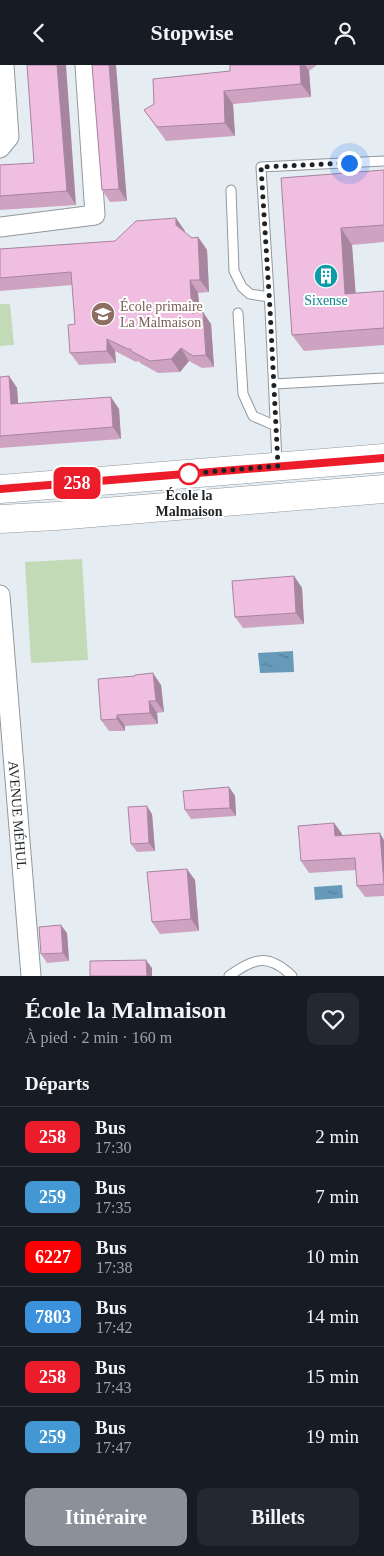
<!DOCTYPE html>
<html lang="fr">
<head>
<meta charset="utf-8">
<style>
  body { margin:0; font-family:Georgia,serif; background:#242831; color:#f1f3f6; height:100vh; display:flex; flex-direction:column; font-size:19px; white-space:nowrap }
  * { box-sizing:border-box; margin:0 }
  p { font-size:16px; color:#9ea1a6 }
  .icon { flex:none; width:28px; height:28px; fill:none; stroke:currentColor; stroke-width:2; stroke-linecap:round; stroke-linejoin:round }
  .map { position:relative; height:911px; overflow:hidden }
  .details { display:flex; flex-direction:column; background:#171b24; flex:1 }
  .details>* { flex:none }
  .badge { padding:0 10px; border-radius:8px; font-size:18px; line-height:32px }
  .you { position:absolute; width:25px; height:25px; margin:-12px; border:4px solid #fff; border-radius:50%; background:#1a73e8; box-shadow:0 0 0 8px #1a73e833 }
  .map>.badge { position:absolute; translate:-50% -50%; box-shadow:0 0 0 2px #fff }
  h2 { padding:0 25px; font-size:19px; line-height:45px }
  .round { display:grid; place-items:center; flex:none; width:52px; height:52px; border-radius:10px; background:#242831 }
  .head { display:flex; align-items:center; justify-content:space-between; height:85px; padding:0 25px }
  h1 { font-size:24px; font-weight:800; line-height:38px }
  .cta { display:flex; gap:10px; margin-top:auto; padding:10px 25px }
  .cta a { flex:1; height:58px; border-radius:10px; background:#8c9099; color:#fff; font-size:20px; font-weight:800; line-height:58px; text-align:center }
  .cta a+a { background:#242831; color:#f1f3f6 }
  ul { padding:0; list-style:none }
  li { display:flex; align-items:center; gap:15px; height:60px; padding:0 25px; border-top:1px solid #363941 }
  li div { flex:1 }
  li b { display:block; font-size:19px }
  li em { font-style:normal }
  li .badge { min-width:55px; font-weight:700; text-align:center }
  header { display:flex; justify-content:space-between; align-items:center; height:65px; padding:0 25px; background:#171b24; font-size:22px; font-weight:800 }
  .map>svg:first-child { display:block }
  .park { fill:#c2dab6 }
  .water { fill:url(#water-ripples) }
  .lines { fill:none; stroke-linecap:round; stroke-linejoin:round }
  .service-casing { stroke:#91989e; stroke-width:11 }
  .minor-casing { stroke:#91989e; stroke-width:21 }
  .primary-casing { stroke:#91989e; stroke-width:29 }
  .service { stroke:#fff; stroke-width:9 }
  .minor { stroke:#fff; stroke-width:19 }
  .primary { stroke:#fff; stroke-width:28 }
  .wall { fill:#cea3c2 }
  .shaded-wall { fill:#a7859e }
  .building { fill:#efbee1; stroke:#a7859e }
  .line-casing { stroke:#fff; stroke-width:11 }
  .line { stroke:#ed1c2a; stroke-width:8 }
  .walk { stroke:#1f2224; stroke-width:5; stroke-dasharray:0 9 }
  .stop-dot { fill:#fff; stroke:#ed1c2a; stroke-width:2.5 }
  .labels { text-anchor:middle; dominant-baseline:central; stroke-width:4; stroke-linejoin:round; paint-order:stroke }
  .culture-label { font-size:14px; fill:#0d838f; stroke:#fff }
  .education-label { font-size:14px; fill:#785e54; stroke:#fff; text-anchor:start }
  .stop-label { font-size:14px; font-weight:bold; fill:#1f2224; stroke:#fff }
  .street-label { font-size:14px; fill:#1f2224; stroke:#fff }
</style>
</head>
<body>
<header><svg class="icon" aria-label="back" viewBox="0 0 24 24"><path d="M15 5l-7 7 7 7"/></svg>Stopwise<svg class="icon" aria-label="person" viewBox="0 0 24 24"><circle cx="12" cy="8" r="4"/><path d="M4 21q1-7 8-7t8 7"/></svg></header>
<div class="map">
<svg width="384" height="911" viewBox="0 0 384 911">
  <defs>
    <pattern id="water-ripples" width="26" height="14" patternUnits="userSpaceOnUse" patternTransform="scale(1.25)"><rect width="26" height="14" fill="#679ab9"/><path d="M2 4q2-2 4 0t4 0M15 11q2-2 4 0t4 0" fill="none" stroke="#547d96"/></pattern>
  </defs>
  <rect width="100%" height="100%" fill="#e5edf3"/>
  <path class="park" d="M0 239H10L14 280 0 281Z
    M82 494 88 595 31 598 25 497Z"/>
  <path class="water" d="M293 586 294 607 260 608 258 588Z
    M342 820 343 833 315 835 314 822Z"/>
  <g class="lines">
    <g class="service-casing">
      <path id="service" d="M231 125 234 206 242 222 250 229 269 232
        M238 248 243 329 253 351 276 361
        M274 319 384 313
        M277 398 270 244 261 102 384 96
        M229 911C254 893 268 888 292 911"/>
    </g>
    <g class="minor-casing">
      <g id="minor">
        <path d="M0 83 9 72 4 0"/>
        <path d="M0 162 95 150 85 0"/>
        <path id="s1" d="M0 530 31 911"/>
      </g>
    </g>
    <g class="primary-casing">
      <path id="primary" d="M0 424 384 393
        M0 454 56 451 384 424"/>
    </g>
    <use href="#service" class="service"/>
    <use href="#minor" class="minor"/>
    <use href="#primary" class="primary"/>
  </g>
  <path class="wall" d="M27 0 76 140 0 145V100L34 98Z
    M92 0 127 136 110 137 102 125Z
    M230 0H317L309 6 311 32 233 39 235 71 166 76 144 45 230 6Z
    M384 105V177L352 180 355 228 384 226V280L304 286 292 270 281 113Z
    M185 166V167L192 173 198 172 207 185 209 227 198 228 200 247 211 259 214 302 202 303 189 296 180 307 158 308 140 298 139 296 136 297 115 286 116 298 79 300 70 288 75 259 72 220 0 226V184L115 176Z
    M9 311 17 323 18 339 119 344 121 374 0 383V312Z
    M294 511 302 523 304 559 243 563 235 552Z
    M161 620 164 647 157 648 158 659 125 661V666H109L101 655Z
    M229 722 235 731 236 751 191 754 185 745Z
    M152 749 155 786 137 787 131 779Z
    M334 758 342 769V770L384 775V831L365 832 357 821 356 805 309 808 301 796Z
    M195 815 199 866 160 869 152 857Z
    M67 868 69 896 47 898 41 889Z"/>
  <path class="shaded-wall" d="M57 0H66L76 140 67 126Z
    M109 0H116L127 136 119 124Z
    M300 0H305L309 6 311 32 301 19Z
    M224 26 233 39 235 71 225 58Z
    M176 153 185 166V172L176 160Z
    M341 163 352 180 357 245 345 229Z
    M198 172 207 185 209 227 200 215Z
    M190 215 198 228 201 260 192 248Z
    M203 247 211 259 214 302 206 290Z
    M107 274 115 286 116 298 107 286Z
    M181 283 189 296 180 307 171 294Z
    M9 311 17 323 19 351 11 339Z
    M111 332 119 344 121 374 113 362Z
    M294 511 302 523 304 559 296 548Z
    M153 608 161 620 164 647 156 636Z
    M149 636 157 648 158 659 150 648Z
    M117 650 125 661V666L117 654Z
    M229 722 235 731 236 751 230 743Z
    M147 741 152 749 155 786 149 778Z
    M334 758 342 769 343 782 335 771Z
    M380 768 384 775V818Z
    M187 804 195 815 199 866 191 854Z
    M61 860 67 868 69 896 63 888Z
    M146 895 152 903V911H147Z"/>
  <path class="building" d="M27 0H57L67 126 0 131V100L34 98Z
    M92 0H109L119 124 102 125Z
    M230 0H300L301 19 224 26 225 58 157 62 144 45 154 39 153 14 230 6Z
    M384 105V160L341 163 345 229 384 226V263L292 270 281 113Z
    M176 153V160L192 173 198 172 200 215H190L192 248 203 247 206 290 193 291 181 283 171 294 150 296 131 286V284H128L107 274V286L70 288 68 260 75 259 71 207 0 213V184L115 176 136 156Z
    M9 311 11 339 111 332 113 362 0 371V312Z
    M294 511 296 548 235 552 232 516Z
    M153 608 156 636H149L150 648 117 650V654L101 655 98 614 135 611V610Z
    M229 722 230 743 185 745 183 726Z
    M147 741 149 778 131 779 128 742Z
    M334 758 335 771 380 768 384 819 357 821 355 793 301 796 298 761Z
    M187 804 191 854 152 857 147 807Z
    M61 860 63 888 41 889 39 862Z
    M146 895 147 911H90V896Z"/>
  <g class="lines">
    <g class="line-casing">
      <path id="line" d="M0 424 384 393"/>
    </g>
    <use href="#line" class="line"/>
    <path class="walk" d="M189 409H184L278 401 270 244 261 102 349 98"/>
  </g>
  <defs>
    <g id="building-disc" transform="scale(1.25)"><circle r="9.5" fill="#0f9aa8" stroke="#fff"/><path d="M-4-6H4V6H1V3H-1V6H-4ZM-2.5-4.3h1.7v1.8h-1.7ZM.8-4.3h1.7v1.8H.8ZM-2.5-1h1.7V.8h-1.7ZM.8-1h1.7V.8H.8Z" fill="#fff"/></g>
    <g id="school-disc" transform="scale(1.25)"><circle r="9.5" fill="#8d6e63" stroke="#fff"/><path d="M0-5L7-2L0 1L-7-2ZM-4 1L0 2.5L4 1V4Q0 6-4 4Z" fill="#fff"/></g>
  </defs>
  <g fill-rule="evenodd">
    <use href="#building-disc" x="326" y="211"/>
    <use href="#school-disc" x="103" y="249"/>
  </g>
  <circle class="stop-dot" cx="189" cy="409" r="10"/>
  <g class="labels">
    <g class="culture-label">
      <text x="326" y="235">Sixense</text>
    </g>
    <g class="education-label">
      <text x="120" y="241">École primaire<tspan x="120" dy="16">La Malmaison</tspan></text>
    </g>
    <g class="stop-label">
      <text x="189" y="430">École la<tspan x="189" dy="16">Malmaison</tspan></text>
    </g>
    <g class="street-label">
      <text stroke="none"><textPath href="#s1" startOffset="221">AVENUE MÉHUL</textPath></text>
    </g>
  </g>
</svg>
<div class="you" style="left:349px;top:98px"></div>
<b class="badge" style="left:77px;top:418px;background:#ed1c2a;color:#fff">258</b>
</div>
<section class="details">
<div class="head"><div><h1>École la Malmaison</h1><p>À pied · 2 min · 160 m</p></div><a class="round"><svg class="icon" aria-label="heart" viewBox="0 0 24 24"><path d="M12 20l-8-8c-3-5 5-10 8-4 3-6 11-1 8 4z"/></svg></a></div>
<h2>Départs</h2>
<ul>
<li><span class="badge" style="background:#ed1c2a;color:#fff">258</span><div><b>Bus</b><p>17:30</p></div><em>2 min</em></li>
<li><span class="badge" style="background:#4397d2;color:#fff">259</span><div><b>Bus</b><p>17:35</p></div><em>7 min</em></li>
<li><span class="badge" style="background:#f00;color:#fff">6227</span><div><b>Bus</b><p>17:38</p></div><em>10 min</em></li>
<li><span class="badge" style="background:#3c91dc;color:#fff">7803</span><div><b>Bus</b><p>17:42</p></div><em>14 min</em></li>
<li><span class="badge" style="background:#ed1c2a;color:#fff">258</span><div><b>Bus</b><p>17:43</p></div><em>15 min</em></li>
<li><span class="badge" style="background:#4397d2;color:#fff">259</span><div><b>Bus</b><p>17:47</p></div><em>19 min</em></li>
</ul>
<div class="cta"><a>Itinéraire</a><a>Billets</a></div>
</section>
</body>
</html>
